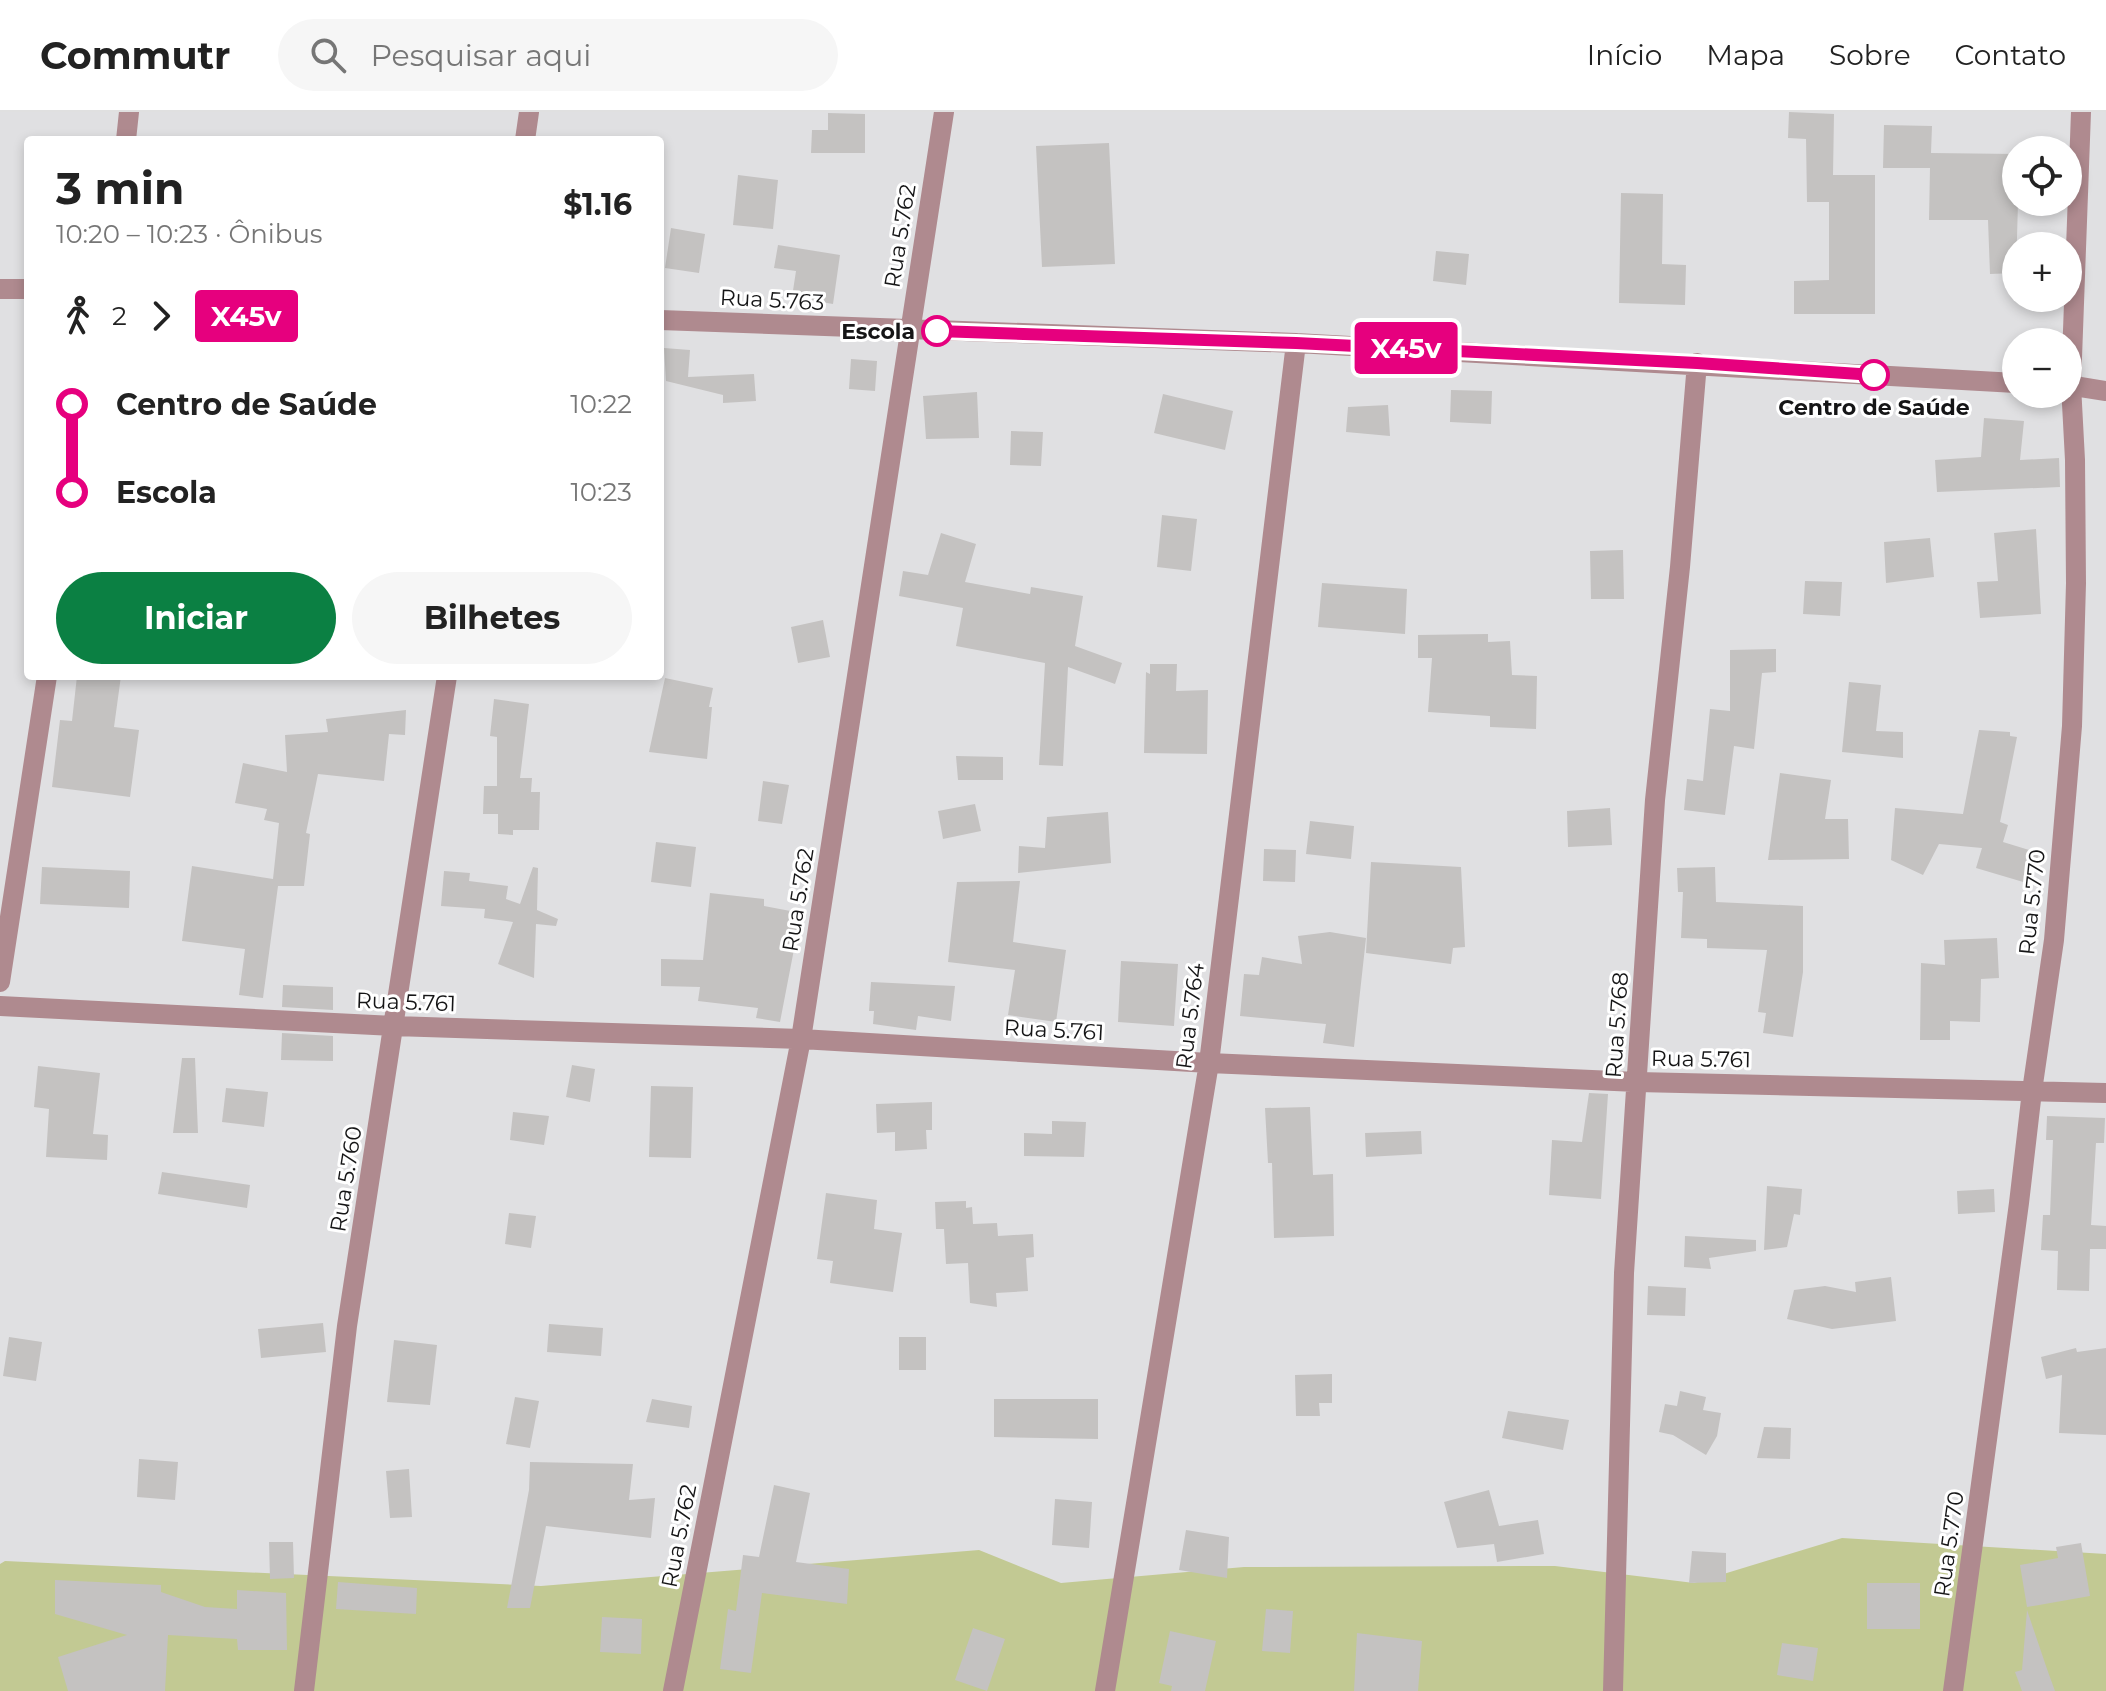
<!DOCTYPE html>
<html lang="pt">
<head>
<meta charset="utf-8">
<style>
  body { margin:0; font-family:Montserrat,sans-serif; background:#f6f6f6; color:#222; height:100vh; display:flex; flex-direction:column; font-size:30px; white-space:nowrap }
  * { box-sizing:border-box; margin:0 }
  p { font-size:26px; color:#767676 }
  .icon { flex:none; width:44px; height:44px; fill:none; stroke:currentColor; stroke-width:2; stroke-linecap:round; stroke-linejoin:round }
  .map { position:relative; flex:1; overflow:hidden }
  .sheet { position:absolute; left:24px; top:24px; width:640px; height:544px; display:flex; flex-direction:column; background:#fff; border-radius:8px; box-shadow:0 4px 12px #0003 }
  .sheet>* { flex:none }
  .badge { padding:0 16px; border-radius:6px; font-size:28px; line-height:52px }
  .controls { position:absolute; left:2002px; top:24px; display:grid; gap:16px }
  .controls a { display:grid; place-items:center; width:80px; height:80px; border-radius:50%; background:#fff; box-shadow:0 4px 12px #0003; font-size:40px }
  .map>.badge { position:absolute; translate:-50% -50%; box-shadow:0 0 0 4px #fff }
  .legs { display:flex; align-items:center; gap:12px; height:88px; padding:0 32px; font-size:26px }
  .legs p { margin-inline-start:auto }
  .head { display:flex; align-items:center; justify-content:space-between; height:136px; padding:0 32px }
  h1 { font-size:44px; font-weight:700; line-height:60px }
  .action { display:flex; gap:16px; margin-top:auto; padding:16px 32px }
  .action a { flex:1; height:92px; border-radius:48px; background:#0b8043; color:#fff; font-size:32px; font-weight:700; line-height:92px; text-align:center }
  .action a+a { background:#f6f6f6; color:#222 }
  ul { padding:0 32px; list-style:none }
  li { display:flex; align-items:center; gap:28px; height:88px; font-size:30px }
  li i { display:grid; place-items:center; width:12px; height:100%; margin:0 10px; background:currentColor }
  li i::after { content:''; width:20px; height:20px; margin:-10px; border:6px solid; border-radius:50%; background:#fff }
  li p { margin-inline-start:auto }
  li:first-child i { background:linear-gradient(#0000 50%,currentColor 0) }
  li:last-child i { background:linear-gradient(currentColor 50%,#0000 0) }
  header { display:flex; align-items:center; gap:48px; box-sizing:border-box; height:112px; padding:0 40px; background:#fff; border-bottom:2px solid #e0e0e0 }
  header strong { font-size:38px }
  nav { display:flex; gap:44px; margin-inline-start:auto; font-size:28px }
  .search { width:560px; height:72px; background:#f6f6f6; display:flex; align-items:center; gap:20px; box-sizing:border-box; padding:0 28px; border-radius:44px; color:#767676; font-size:30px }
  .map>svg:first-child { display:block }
  .green { fill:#c2c993 }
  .building { fill:#c4c2c1 }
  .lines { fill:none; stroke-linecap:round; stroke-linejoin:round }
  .street { stroke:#af8a8f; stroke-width:20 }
  .line-1-casing { stroke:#fff; stroke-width:18 }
  .line-1 { stroke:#e6007e; stroke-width:12 }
  .stop-1-dot { fill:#fff; stroke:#e6007e; stroke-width:4 }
  .labels { text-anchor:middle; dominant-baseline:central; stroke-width:6; stroke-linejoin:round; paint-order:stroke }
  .street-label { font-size:22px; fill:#151516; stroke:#fff }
  .stop-label { font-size:22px; font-weight:bold; fill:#151516; stroke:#fff; text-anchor:end }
</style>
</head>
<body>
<header>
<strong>Commutr</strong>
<div class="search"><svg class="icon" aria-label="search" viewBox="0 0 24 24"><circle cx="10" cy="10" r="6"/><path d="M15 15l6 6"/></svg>Pesquisar aqui</div>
<nav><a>Início</a><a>Mapa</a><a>Sobre</a><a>Contato</a></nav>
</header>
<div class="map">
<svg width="2106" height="1579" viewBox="0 0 2106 1579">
  <rect width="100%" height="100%" fill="#e0e0e2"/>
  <path class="green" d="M1842 1426 2106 1442V1579H0V1452L5 1449 541 1474 979 1438 1061 1471 1244 1455 1555 1454 1694 1471Z"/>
  <path class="building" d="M1789 0 1834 2 1833 63H1875V202H1794V169L1829 168V90H1807L1806 27 1788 26Z
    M828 1 865 2V41H811L812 18H828Z
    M1884 13 1932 14 1931 41 2016 42V90H2018L2016 161 1990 162 1988 108H1929L1930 56H1883Z
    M1109 31 1115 152 1042 155 1036 34Z
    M738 63 778 68 773 117 733 113Z
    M1621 81 1663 82 1662 152 1686 153 1685 193 1619 191Z
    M671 116 705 122 699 161 665 156Z
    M778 133 840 143 833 192 792 185 796 159 774 156Z
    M1436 139 1469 142 1466 173 1433 169Z
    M664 236 690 238 688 265 754 262 756 289 723 291V283L666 269Z
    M851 247 877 249 875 279 849 277Z
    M1451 278 1492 279 1491 312 1450 310Z
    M977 280 979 326 926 327 923 284Z
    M1163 282 1233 299 1225 338 1154 321Z
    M1388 293 1390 324 1346 320 1348 295Z
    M1984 306 2024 309 2020 348 2059 346 2060 375 1937 380 1935 348 1981 345Z
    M1011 319 1043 320 1041 354 1010 353Z
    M1162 403 1197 407 1191 459 1157 455Z
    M2036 417 2041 502 1980 506 1977 470 1998 469 1994 421Z
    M941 421 976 432 965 470 1030 482 1031 475 1083 484 1075 534 1122 551 1115 572 1068 555 1063 654 1039 653 1045 551 956 534 963 496 899 484 903 459 928 463Z
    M1930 426 1934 465 1886 471 1884 430Z
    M1623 438 1624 487H1591L1590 439Z
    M1805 469 1842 470 1840 504 1803 502Z
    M1322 471 1407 477 1405 522 1318 515Z
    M823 508 830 545 798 551 791 515Z
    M1488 522V530L1510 529 1512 563 1537 564 1536 617 1490 615V604L1428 600 1432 546H1418V523Z
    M1776 537V560L1762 561 1754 637 1734 634 1725 703 1684 698 1687 667 1703 669 1710 597 1730 599V538Z
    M1150 552H1177L1176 579 1208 578 1207 642 1144 641 1146 560 1150 562Z
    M77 564H121L114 615 139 618 130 685 52 675 60 608 72 609Z
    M665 566 713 576 709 595H712L707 647 649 640Z
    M1849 570 1881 573 1876 619 1903 620V646L1842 640Z
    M494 587 529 592 520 666H532L531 680H540L539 718H513V723L498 722V702H483L484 674H497V625L490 624Z
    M406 598 405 623 389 622 384 669 318 662 306 721 310 722 304 774H278L263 886 239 883 245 837 182 829 192 754 273 767 279 711 264 708 267 697 235 691 243 651 287 660 285 623 328 620 326 607Z
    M1979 618 2010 620V624L2017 625 2000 710 2008 713 2003 730 2039 741 2030 772 1976 756 1982 736 1939 732 1923 763 1891 748 1895 696 1963 702Z
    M956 644 1003 645V668H958Z
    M1780 661 1831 668 1825 707H1848L1849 747 1768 748Z
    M763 669 789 673 782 712 758 709Z
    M975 692 981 719 943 727 938 699Z
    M1610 696 1612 733 1568 735 1567 699Z
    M1108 700 1111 751 1018 761 1019 734 1045 736 1047 705Z
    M1310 709 1354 714 1351 747 1306 742Z
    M656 730 696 735 691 775 651 770Z
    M1264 737 1296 738 1295 770 1263 769Z
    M1371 750 1461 755 1465 835 1453 836 1451 852 1366 841Z
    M42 755 130 759 129 796 40 792Z
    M533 755 538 756 537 798 558 807 556 814 536 812 534 866 498 852 513 810 484 806 485 797 441 794 444 759 470 761 469 769 508 774 506 787 520 792Z
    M1715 755 1716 790 1803 794V860L1793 925 1763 921 1766 901 1758 900 1767 838 1707 836V827L1681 826 1683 780H1678L1677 756Z
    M1020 769 1013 830 1066 838 1056 910 1008 903 1015 858 948 850 957 770Z
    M710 781 764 787V794L801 801 780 910 756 906 758 896 698 889 700 875 661 874V847L703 848Z
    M1330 820 1366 826 1354 935 1323 931 1326 912 1240 904 1244 862 1259 863 1262 845 1302 852 1298 824Z
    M1997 826 1999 866 1981 867 1980 910 1950 909V928H1920L1921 851 1945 853 1944 828Z
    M1121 849 1178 852 1174 914 1118 910Z
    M871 870 955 874 951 909 918 904 916 918 873 912 874 899H869Z
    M283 873 333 875V898L282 895Z
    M282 921 333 924V949L281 948Z
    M182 946H195L198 1021H173Z
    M572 953 595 957 590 990 566 985Z
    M38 954 100 961 93 1022 108 1023 107 1048 46 1045 49 997 34 995Z
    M651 974 693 975 691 1046 649 1045Z
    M226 976 268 980 264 1015 222 1010Z
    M1589 981 1608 982 1601 1087 1549 1083 1552 1028 1582 1030Z
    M932 990V1018H926L927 1037 895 1039V1020L877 1021 876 992Z
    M1310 995 1313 1063 1333 1062 1334 1124 1274 1126 1272 1051H1268L1265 996Z
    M513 1000 549 1004 544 1033 510 1028Z
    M2047 1004 2105 1006 2104 1031H2096L2091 1113 2106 1114V1137H2090L2089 1179 2057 1178 2058 1139 2041 1138 2043 1103H2050L2053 1028H2046Z
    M1052 1009 1086 1010 1084 1045 1024 1044V1021L1052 1022Z
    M1421 1019 1422 1042 1366 1045 1365 1021Z
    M162 1060 250 1073 247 1096 158 1082Z
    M1767 1074 1802 1077 1800 1103 1794 1102 1787 1135 1764 1138Z
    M1994 1077 1995 1100 1958 1102 1957 1079Z
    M826 1081 877 1088 874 1117 902 1121 893 1180 830 1171 833 1149 817 1147Z
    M966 1089V1096L972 1095 973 1112 997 1111 998 1124 1033 1122 1034 1145 1026 1146 1028 1179 996 1181 997 1195 970 1191 968 1151 946 1152 944 1117H936L935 1090Z
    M509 1101 536 1104 531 1136 505 1132Z
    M1685 1124 1756 1128V1139L1709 1146 1711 1157 1684 1155Z
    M1891 1165 1896 1209 1832 1217 1787 1207 1794 1178 1825 1174 1856 1180 1855 1170Z
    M1648 1174 1686 1176 1685 1204 1647 1203Z
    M323 1211 326 1240 261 1246 258 1217Z
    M549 1212 603 1216 601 1244 547 1240Z
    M9 1225 42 1230 36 1269 3 1264Z
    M899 1225H926V1258H899Z
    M394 1228 437 1233 430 1293 387 1290Z
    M2076 1236 2077 1240 2106 1236V1323L2059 1321 2062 1263 2046 1267 2041 1245Z
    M1332 1262V1291H1319L1320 1304H1296L1295 1263Z
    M1680 1279 1706 1285 1703 1298 1721 1301 1717 1324 1706 1343 1673 1323 1659 1320 1665 1292 1677 1294Z
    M515 1285 539 1289 530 1336 506 1332Z
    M652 1287 692 1294 689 1316 646 1310Z
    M994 1287H1098V1327L994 1325Z
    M1508 1299 1569 1308 1563 1338 1502 1326Z
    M1764 1315 1791 1316 1790 1347 1757 1346Z
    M139 1347 178 1350 175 1388 137 1385Z
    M530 1350 633 1352 629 1388 655 1386 651 1426 546 1414 530 1496H507L529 1378Z
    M409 1357 412 1405 390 1406 386 1359Z
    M774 1373 810 1381 796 1450 849 1457 847 1492 762 1481 751 1561 720 1557 728 1497 736 1499 743 1443 759 1445Z
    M1489 1378 1499 1414 1538 1408 1544 1442 1497 1450 1494 1432 1457 1436 1444 1390Z
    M1055 1387 1092 1390 1089 1436 1052 1433Z
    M1186 1418 1229 1425 1227 1466 1179 1458Z
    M269 1430H293L294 1466 270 1467Z
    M2081 1431 2090 1484 2027 1495 2020 1453 2058 1446 2056 1435Z
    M1692 1439 1726 1441V1470L1689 1471Z
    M55 1468 161 1473V1480L205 1495 237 1497V1478L286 1481 287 1538H238L237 1527 168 1523 165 1579H68L58 1545 127 1523 55 1502Z
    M338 1470 417 1476 416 1502 336 1497Z
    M1867 1471H1920V1517H1867Z
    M1266 1497 1293 1499 1290 1541 1262 1539Z
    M2027 1498 2047 1557 2055 1579H2022L2015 1560 2022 1558Z
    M602 1505 642 1507 641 1542 600 1540Z
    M973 1516 1005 1527 987 1579 955 1568Z
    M1170 1519 1216 1529 1205 1579H1171L1172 1574 1159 1571Z
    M1357 1521 1422 1529 1418 1579H1354Z
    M1782 1531 1818 1536 1813 1569 1777 1563Z"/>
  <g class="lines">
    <path class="street" d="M126 28 129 0
      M525 28 529 0
      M0 177H28
      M660 208 1296 231 2016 271
      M2068 273 2106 279
      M0 870 47 564
      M0 894 394 914 801 927 1209 951 1637 970 2106 981
      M304 1579 347 1214 447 564
      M673 1579 801 927 944 0
      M1105 1579 1209 951 1296 231
      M1613 1579 1624 1161 1655 688 1680 455 1697 251
      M1953 1579 2019 1091 2032 979 2054 828 2072 614 2076 471 2075 348 2071 273 2081 0"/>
  </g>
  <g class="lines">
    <g class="line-1-casing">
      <path id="line-1" d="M937 219 1296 231 1697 251 1874 263"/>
    </g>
    <use href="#line-1" class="line-1"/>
  </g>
  <g class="stop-1-dot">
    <circle cx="937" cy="219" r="14"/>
    <circle cx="1874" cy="263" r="14"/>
  </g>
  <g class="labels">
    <g class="street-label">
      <text transform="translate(900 124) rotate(-81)">Rua 5.762</text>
      <text transform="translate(772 188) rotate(3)">Rua 5.763</text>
      <text transform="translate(798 788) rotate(-81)">Rua 5.762</text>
      <text transform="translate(2032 790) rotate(-84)">Rua 5.770</text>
      <text transform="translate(406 890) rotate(2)">Rua 5.761</text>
      <text transform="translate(1190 904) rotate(-83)">Rua 5.764</text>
      <text transform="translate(1617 913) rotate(-86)">Rua 5.768</text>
      <text transform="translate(1054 918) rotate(3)">Rua 5.761</text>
      <text transform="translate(1701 947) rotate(1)">Rua 5.761</text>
      <text transform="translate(346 1067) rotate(-81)">Rua 5.760</text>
      <text transform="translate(679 1424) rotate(-79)">Rua 5.762</text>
      <text transform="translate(1949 1432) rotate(-82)">Rua 5.770</text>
    </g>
    <g class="stop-label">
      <text x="915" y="219">Escola</text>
      <text x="1874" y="295" text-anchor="middle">Centro de Saúde</text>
    </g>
  </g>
</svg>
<div class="controls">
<a><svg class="icon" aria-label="locate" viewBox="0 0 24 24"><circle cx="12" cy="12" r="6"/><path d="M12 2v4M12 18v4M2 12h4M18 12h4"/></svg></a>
<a>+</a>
<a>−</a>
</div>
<b class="badge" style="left:1406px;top:236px;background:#e6007e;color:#fff">X45v</b>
<section class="sheet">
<div class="head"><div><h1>3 min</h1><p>10:20 – 10:23 · Ônibus</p></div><b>$1.16</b></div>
<div class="legs"><svg class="icon" aria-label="walk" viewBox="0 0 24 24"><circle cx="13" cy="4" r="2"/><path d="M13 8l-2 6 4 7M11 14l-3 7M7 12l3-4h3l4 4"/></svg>2<svg class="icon" aria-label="forward" viewBox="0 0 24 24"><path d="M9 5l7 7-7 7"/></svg><b class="badge" style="background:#e6007e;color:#fff">X45v</b></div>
<ul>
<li><i style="color:#e6007e"></i><b>Centro de Saúde</b><p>10:22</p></li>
<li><i style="color:#e6007e"></i><b>Escola</b><p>10:23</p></li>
</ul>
<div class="action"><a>Iniciar</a><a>Bilhetes</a></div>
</section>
</div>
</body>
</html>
